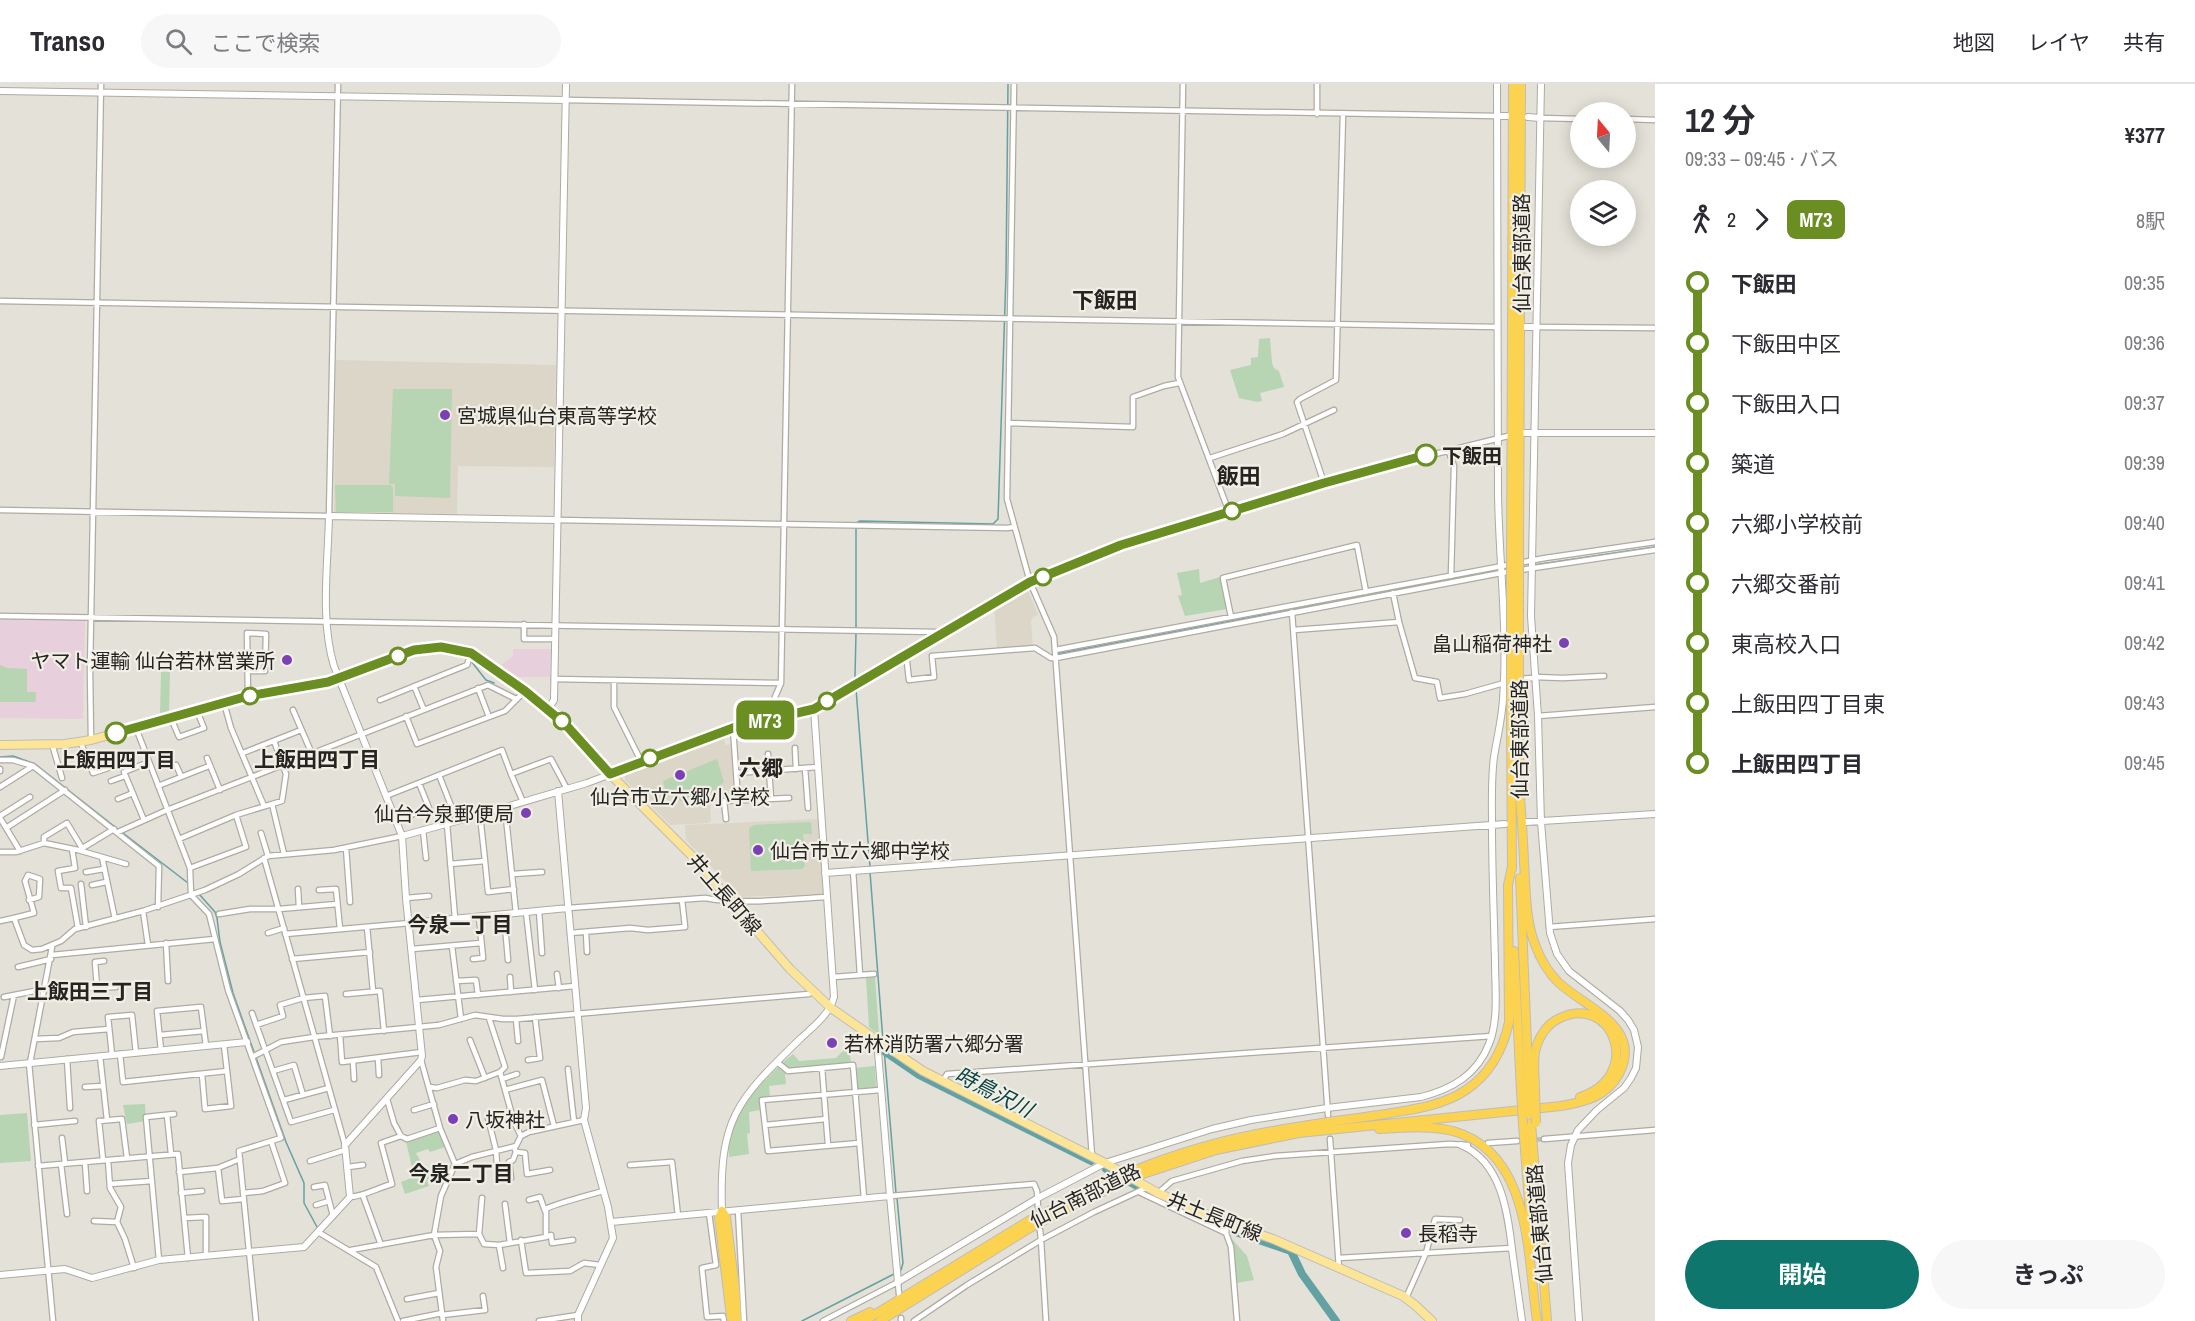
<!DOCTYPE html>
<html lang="ja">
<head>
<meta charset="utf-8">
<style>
  body { margin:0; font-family:"Archivo Narrow","Noto Sans JP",sans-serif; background:#f7f7f7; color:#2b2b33; height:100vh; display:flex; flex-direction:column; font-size:22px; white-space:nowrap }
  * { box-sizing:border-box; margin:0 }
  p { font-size:20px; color:#7c7c81 }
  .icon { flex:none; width:33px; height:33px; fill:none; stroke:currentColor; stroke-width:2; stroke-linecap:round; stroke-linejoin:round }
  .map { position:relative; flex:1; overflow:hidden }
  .sheet { display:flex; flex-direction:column; background:#fff; width:540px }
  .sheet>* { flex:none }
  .badge { padding:0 12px; border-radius:9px; font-size:21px; line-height:39px }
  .needle { width:39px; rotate:342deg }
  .tools { position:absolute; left:1570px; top:18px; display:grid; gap:12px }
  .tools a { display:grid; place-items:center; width:66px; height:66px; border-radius:50%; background:#fff; box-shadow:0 3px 15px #0003; font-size:30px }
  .map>.badge { position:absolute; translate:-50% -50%; box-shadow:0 0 0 3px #fff }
  .legs { display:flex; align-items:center; gap:9px; height:66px; padding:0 30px; font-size:20px }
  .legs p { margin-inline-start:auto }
  .overview { display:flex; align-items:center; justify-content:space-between; height:102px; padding:0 30px }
  h1 { font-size:33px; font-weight:700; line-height:45px }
  .action { display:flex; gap:12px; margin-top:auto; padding:12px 30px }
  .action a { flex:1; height:69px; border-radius:36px; background:#0f766e; color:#fff; font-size:24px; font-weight:700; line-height:69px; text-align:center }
  .action a+a { background:#f7f7f7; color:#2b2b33 }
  ul { padding:0 30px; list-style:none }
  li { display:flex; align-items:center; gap:21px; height:60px; font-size:22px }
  li i { display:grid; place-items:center; width:9px; height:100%; margin:0 8px; background:currentColor }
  li i::after { content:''; width:15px; height:15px; margin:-8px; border:4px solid; border-radius:50%; background:#fff }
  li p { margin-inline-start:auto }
  li:first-child i { background:linear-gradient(#0000 50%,currentColor 0) }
  li:last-child i { background:linear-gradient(currentColor 50%,#0000 0) }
  header { display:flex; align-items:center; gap:36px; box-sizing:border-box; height:84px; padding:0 30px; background:#fff; border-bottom:2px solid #e1e1e2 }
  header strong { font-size:28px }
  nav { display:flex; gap:33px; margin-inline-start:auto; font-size:21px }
  .search { width:420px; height:54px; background:#f7f7f7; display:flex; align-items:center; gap:15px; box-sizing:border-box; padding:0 21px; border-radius:33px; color:#7c7c81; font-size:22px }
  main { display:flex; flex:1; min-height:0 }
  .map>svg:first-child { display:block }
  .commercial { fill:#e7d0db }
  .built { fill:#dbd6c7 }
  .green { fill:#b7d4b3 }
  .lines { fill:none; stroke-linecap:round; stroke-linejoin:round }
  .stream { stroke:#64a1a2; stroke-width:1.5 }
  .river { stroke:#64a1a2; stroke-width:8 }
  .minor-tunnel { stroke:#bebbb3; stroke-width:4.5; stroke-dasharray:4.5 2; stroke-linecap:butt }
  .minor-casing { stroke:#aeaba3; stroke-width:7 }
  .tertiary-casing { stroke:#aeaba3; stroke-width:8 }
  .primary-casing { stroke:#bebdbc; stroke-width:10 }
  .motorway-casing { stroke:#bebdbc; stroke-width:10 }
  .minor { stroke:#fff; stroke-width:4.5 }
  .tertiary { stroke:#fff; stroke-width:6 }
  .primary { stroke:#fde597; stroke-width:8 }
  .motorway { stroke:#fcd351; stroke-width:8 }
  .motorway-bridge-casing { stroke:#bebdbc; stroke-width:10; stroke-linecap:butt }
  .motorway-bridge { stroke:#fcd351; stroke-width:8 }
  .line-1-casing { stroke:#fff; stroke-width:14 }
  .line-1 { stroke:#6b8e23; stroke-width:9 }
  .poi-dot { fill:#7b40b6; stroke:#f1eee5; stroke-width:2 }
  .stop-1-dot { fill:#fff; stroke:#6b8e23; stroke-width:3 }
  .labels { text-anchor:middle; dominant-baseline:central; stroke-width:4.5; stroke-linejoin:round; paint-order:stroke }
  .street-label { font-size:20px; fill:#252421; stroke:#f1eee5 }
  .poi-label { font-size:20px; fill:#252421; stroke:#f1eee5; text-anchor:start }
  .stop-label { font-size:20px; font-weight:bold; fill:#252421; stroke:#f1eee5; text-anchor:start }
  .neighbourhood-label { font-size:21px; font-weight:bold; fill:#252421; stroke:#f1eee5 }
  .water-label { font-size:21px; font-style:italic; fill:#084445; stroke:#f1eee5 }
  .quarter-label { font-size:22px; font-weight:bold; fill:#252421; stroke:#f1eee5 }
</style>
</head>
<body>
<header>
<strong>Transo</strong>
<div class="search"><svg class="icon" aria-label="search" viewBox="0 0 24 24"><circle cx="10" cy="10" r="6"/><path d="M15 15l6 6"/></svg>ここで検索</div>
<nav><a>地図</a><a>レイヤ</a><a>共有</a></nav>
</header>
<main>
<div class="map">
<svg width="1655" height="1237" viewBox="0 0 1655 1237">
  <rect width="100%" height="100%" fill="#e4e1d8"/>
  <path class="commercial" d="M0 533 85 535 83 635 0 634Z
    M513 565H551L550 593H517L501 581 513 572Z"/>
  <path class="built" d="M336 276 556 281 554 383 458 382 457 430 334 428Z
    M1025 503 1027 504 1038 531 1033 533 1031 537 1033 563 997 565 994 521Z
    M722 649 726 661 733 660 736 715 710 716 711 736 709 739 670 741 625 696V686Z
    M818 735 824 809 821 810 740 813 686 756 685 741Z"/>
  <path class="green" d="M1270 254 1272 279 1274 284 1279 287 1284 303 1260 309 1262 317 1257 318 1239 314 1230 286 1251 281V274L1258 273 1259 255Z
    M393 305H452L450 414 395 412V400H389Z
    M335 401H391L393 404V428H336Z
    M1199 485 1200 499 1220 493 1227 525 1185 532 1178 512 1182 511 1177 489Z
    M0 581 7 584 27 585V608H36V618L35 615V618H0Z
    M161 588H170L169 629 160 631Z
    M717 675 724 698 711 709 682 718 665 704 663 697Z
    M811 738 812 750H803L805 782 802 785 751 787 749 744 754 741Z
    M875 893 879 951 869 943 866 894Z
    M849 961 851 980 789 985 783 982V978L793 970 799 977 836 974Z
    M875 982 876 1003 859 1005 857 1003 855 984Z
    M777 984H780L785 989 786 1000 769 1002 770 1013 759 1015 760 1026 749 1028 750 1049 747 1050 749 1070 729 1073C726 1038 754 1006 777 984Z
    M145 1020 146 1037 127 1040 123 1021Z
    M27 1029 31 1077 0 1079V1031Z
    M440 1047 445 1063 430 1068 428 1065 416 1069 430 1095 427 1097 429 1102 405 1110 401 1098 414 1093 406 1057Z
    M1231 1154 1247 1172 1254 1196 1236 1199Z"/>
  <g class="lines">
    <path class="stream" d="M856 439 860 437 993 440 998 435 1006 190 1008 0
      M1534 481 1655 463
      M856 544V444
      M856 549 855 592 870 783
      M1056 570 1495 487
      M471 577 486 596 494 599
      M0 673 13 672 35 680 119 746
      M123 749 188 799
      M870 788 883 957
      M199 810 215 828 217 834 220 858 233 909 286 1058 304 1099V1119L317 1143
      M884 964 896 1109
      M897 1114 903 1179 901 1186
      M802 1237 894 1190"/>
    <path class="river" d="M884 967 919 991 1091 1077
      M1106 1085 1137 1102
      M1149 1109 1222 1143
      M1230 1146 1291 1167 1302 1190 1336 1237"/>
    <path class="minor-tunnel" d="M1517 1057 1544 1055"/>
    <g class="minor-casing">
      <path id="minor" d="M1014 0 1007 415 1030 498 1054 553 1092 1072
        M1183 0 1178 293 1229 428
        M566 16 1496 32
        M1317 30V0
        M1540 34 1581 35
        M1626 35 1655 36
        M0 217 1497 243
        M1536 243 1655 244
        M1008 339 1133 343V313L1164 302 1179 299
        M1448 365 1454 382 1451 492
        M1210 374 1283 350 1334 326
        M1324 399 1297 318 1300 315 1336 296 1343 30
        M0 426 329 432 338 0
        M557 436 1008 444 1013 443
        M1393 509 1399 538 1415 594 1437 598 1440 614 1465 610 1504 599
        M1292 528 1328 1031
        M0 532 937 548 940 550
        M1231 533 1223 494 1357 461 1366 508
        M524 540V555H555
        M1294 546 1399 538
        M1055 566 1545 474 1655 458
        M906 569 909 596 934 593 932 572 1035 564 1051 574H1056L1501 489 1655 466
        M247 587H265L266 550 247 549 248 613
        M1535 593 1563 594 1604 592
        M554 595 781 599 775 613 778 633
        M1517 595 1535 594
        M614 596V623L641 677
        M781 599 792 0
        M854 600 1030 498 1121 461 1358 389 1508 352
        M414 602 424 626
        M478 604 489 633
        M380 616 467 581 471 569
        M224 619 231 644 264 722
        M293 626 312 670
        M406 632 417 660 505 627 525 607
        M1538 632 1655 623
        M171 634 179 653 204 644 197 627
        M136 644 190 784 191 811 209 830 228 906 281 1054 239 1067 256 1237
        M733 644 738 716
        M91 656 90 587 101 0
        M80 657 93 689 108 684
        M52 660 62 694
        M795 664 796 685
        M243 669 301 646
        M768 670 771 715
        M207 674 220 706
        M0 676H13L33 682 159 782 158 823
        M176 681 181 692
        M805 684 808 724
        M0 685V687
        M736 689 818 683
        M439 691 457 737
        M111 697 125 692
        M158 702 209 682
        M0 703 33 682
        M386 712 502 666 511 690
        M118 715 133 709
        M523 718 511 690 551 675 567 705
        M272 720 284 770
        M505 724 516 829
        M0 732 30 713
        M0 734 20 767
        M726 735 724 717 789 714
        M144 736 124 688 149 678
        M396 737 429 724 419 699
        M447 740 455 834
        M6 744 65 706
        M423 746 426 774
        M118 748 167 726 488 601 516 615
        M261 749 268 772
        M179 755 236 731 282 717 286 690 274 657
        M44 759V753L67 739 82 764
        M346 764 350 818
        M72 765 75 784 58 787 61 804H71L78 844
        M81 765 114 745
        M0 768H16L44 759 78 766 126 780
        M102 773 115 835
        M264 774 345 1061
        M485 777 488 808 514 805
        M450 780 485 777 480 731
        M190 784 246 763 236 731
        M853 786 860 891
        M86 788 104 785
        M513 790 542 788
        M81 800 86 843
        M92 801 106 798
        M298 805 299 823
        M319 806 336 805 340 845
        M406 814 429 812
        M568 824 705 814C741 821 790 815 827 813
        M143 827 148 861
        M539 827 542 869
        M526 828 535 906
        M219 830 250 825H279L337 820
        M504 830 508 876
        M14 834 34 829 25 797 28 791 40 795 39 813 29 816
        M0 837 14 834 24 861 32 866 42 865 61 857 75 845 143 827 205 806 239 790 268 772 334 766 402 752
        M367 843 373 907
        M1549 843 1655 835
        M586 848 587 868
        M268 849 284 844
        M570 849 630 844 648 846 685 843 682 816
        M285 850 410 839
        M166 859 168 897
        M452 862 461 935
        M412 865 481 859
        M52 871 215 855
        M292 875 370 868
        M473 875 483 874 479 833
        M18 883 51 875
        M557 890 559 904
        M510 893 511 908
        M833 893 874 890
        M456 897 476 896 478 911
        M97 903 95 878 104 877
        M346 910 380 907 384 947
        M4 913 45 905 116 903
        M417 916 575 902
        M252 929 291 1038 334 1026
        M489 934 505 983 500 988
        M516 935 518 957
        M256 941 283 932 280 921 303 914 325 912 330 952
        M160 951 204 947
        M340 951 342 978 422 968
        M35 955 59 954 73 948 109 945
        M470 956 485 994
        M161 966 157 927 201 923 206 962
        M120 970 123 998 227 987 224 961
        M112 971 108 933 132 931 136 969
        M100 972 107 1036
        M1 973 14 911
        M252 973 281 958 314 953 439 941 475 931 503 935H517L809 910 812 906
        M378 974 379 991
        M67 975 70 1024
        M421 976 440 1044 455 1080
        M528 976 540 974 535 933
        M353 977 354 995
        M777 978 788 987 853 981 864 1114
        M29 979 53 1237
        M30 979 52 863
        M822 984 828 1061
        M568 985 574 1038
        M273 987 294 981 303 1011
        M202 990 205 1025 231 1022 227 987
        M502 995 517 990
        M943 997 947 990 1492 952
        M85 1003 103 1002
        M505 1006 542 996 554 1042
        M284 1016 329 1004
        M414 1026 434 1020
        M167 1031 171 1070
        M488 1034 496 1066 498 1094
        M34 1041 75 1037
        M765 1041 826 1035
        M401 1052 407 1055 440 1044
        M521 1052 529 1048 584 1036
        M62 1054 65 1079
        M1330 1055 1339 1184
        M1544 1055 1655 1046
        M859 1059 768 1067 762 1016 880 1006
        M1488 1059 1517 1057
        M514 1063 516 1068 525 1069 527 1090 550 1086
        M103 1076 99 1037 122 1035 127 1074
        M108 1076 110 1104 121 1123 117 1138 125 1155 134 1184
        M310 1077 345 1066
        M85 1078 87 1107
        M61 1080 67 1130
        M630 1081 672 1078 678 1132
        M38 1082 178 1070 188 1174
        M348 1083 363 1081
        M218 1084 222 1117 243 1115
        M179 1088 218 1084 240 1075
        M511 1094 509 1078 513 1076 516 1068
        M110 1100 152 1097
        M314 1103 325 1101 333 1132
        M1139 1108 1226 1149
        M181 1109 202 1107
        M243 1109 263 1107 285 1099 271 1057
        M1158 1109 1172 1097 1242 1077 1275 1072 1449 1060 1468 1061
        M363 1112 381 1161
        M890 1112 1034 1100 1037 1107 1038 1124
        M350 1113C365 1112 377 1104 392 1100L381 1059 401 1052 394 1039 387 1015
        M529 1116 540 1113 545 1127
        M505 1120 510 1159
        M316 1121 329 1117
        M738 1126 744 1237
        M709 1129 716 1181 702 1184 707 1233 723 1232 724 1237
        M184 1134 206 1133V1172
        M94 1137 117 1138
        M1227 1139 1226 1149 1231 1163 1237 1237
        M318 1148 376 1183 398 1237
        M479 1150 482 1114
        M546 1153 551 1151 552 1159 573 1156
        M521 1156 526 1189 570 1187 584 1179 600 1181
        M499 1161 503 1184
        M351 1166 434 1151 441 1112 455 1080 472 1073 516 1062 521 1052 514 1038 500 988 476 997 465 996 437 1004 429 1003
        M1339 1174 1512 1164
        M159 1176 146 1033 174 1030
        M1406 1214 1426 1169 1435 1135 1460 1136
        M407 1215 439 1209
        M442 1231 485 1226 483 1212
        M901 1234V1237
        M403 1237 442 1229
        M443 1237 436 1183 440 1167 434 1151 479 1150 484 1160 499 1161 546 1153V1125C551 1121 593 1110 603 1107
        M539 1237 578 1231
        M823 1237 898 1198 899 1210
        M914 1237 967 1201 1041 1156 1040 1146
        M1046 1237 1041 1156 1094 1128 1148 1103"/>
    </g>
    <g class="tertiary-casing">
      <path id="tertiary" d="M1541 0 1531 532 1538 632 1541 738 1550 849 1557 870 1569 887 1620 927 1628 936 1634 946 1638 963 1636 984 1631 994 1624 1004 1597 1026 1578 1046 1571 1061 1568 1079 1579 1237
        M0 7 566 16
        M1496 32H1507
        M1528 33 1540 34
        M1526 243H1536
        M1525 349H1655
        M548 625 554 616 566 0
        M558 707 586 1024 584 1036 608 1123 613 1154 578 1231V1237
        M1526 738 1655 730
        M402 752 486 729 587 699 733 644 807 627 854 600
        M825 789 1505 740
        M410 839 568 824
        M0 982 247 958
        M1461 1061C1504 1079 1508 1134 1513 1173 1516 1194 1519 1216 1522 1237
        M890 1112 898 1198 1038 1114 1105 1079 1212 1045 1251 1036 1327 1024 1421 1013C1452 1005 1477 991 1489 960 1499 935 1495 904 1495 878 1494 833 1492 787 1492 742 1492 719 1491 695 1494 673 1497 654 1502 634 1503 615 1508 546 1499 478 1498 410L1497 0
        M722 1127C719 1035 736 1017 800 955 814 942 829 931 834 913L814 625
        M611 1138 890 1112 877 956
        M0 1191 65 1185 92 1194 159 1176 304 1163 350 1113 345 1061 421 976 422 972 406 814 402 752 334 582C320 536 328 480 329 432L557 436"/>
    </g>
    <g class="primary-casing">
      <path id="primary" d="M0 661 65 660 91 656 248 613 328 598 415 566 441 563 471 569 525 607 566 641 610 690 691 771 790 885 831 924 877 956 923 987 1105 1079 1158 1109 1227 1139 1273 1155 1403 1212 1415 1221 1432 1237"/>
    </g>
    <g class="motorway-casing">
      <path id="motorway" d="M1519 475 1521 0
        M1511 477 1513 0
        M1511 638 1512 785
        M1519 703V637
        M1520 794 1529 1007
        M1514 867 1521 1007
        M1535 1005C1535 993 1533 980 1535 968 1538 954 1546 941 1558 935 1613 907 1645 992 1580 1013
        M1531 1039 1547 1237
        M1523 1040 1533 1171
        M1379 1045C1404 1044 1428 1041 1453 1047 1532 1069 1527 1172 1537 1237
        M1133 1087C1180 1068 1229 1054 1279 1046 1312 1040 1345 1036 1379 1031 1408 1026 1441 1023 1466 1006 1490 990 1503 966 1509 938L1508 801 1512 782
        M1140 1091 1216 1066 1299 1049 1561 1022C1584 1018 1607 1013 1619 990 1644 942 1584 923 1558 898 1548 888 1541 876 1536 863 1525 837 1526 805 1524 778 1523 752 1521 726 1519 700
        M722 1127 726 1133 735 1204 737 1237
        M722 1127 719 1134 731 1233
        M851 1237 870 1228
        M864 1237 1030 1136 1114 1095
        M880 1237 1030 1144 1065 1125 1122 1099"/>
    </g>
    <use href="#minor" class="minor"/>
    <use href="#tertiary" class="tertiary"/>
    <use href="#primary" class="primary"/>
    <use href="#motorway" class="motorway"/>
    <g class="motorway-bridge-casing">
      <path id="motorway-bridge" d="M1519 475V637
        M1511 638V477
        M1535 1005 1536 1039
        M1521 1007 1523 1040
        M1529 1007 1530 1030
        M1114 1095 1133 1087
        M1122 1099 1140 1091"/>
    </g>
    <use href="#motorway-bridge" class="motorway-bridge"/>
  </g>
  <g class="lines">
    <g class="line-1-casing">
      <path id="line-1" d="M116 649 248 612 328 598 414 566 441 563 471 569 525 607 566 641 610 690 733 644 814 625 1030 498 1121 461 1324 399 1426 371"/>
    </g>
    <use href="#line-1" class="line-1"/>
  </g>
  <g class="poi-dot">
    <circle cx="445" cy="331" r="6"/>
    <circle cx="1564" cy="559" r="6"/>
    <circle cx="287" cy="576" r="6"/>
    <circle cx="680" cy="691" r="6"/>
    <circle cx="526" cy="729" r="6"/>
    <circle cx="758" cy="766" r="6"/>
    <circle cx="832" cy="959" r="6"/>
    <circle cx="453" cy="1035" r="6"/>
    <circle cx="1406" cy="1149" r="6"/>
  </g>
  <g class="stop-1-dot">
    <circle cx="1426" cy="371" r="10"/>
    <circle cx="1232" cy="427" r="8"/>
    <circle cx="1043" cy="493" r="8"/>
    <circle cx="398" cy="572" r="8"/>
    <circle cx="250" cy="612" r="8"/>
    <circle cx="827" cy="617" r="8"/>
    <circle cx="562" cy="637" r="8"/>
    <circle cx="116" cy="649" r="10"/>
    <circle cx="650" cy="674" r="8"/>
  </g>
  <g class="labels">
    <g class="street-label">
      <text transform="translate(1521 169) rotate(-90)">仙台東部道路</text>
      <text transform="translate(1519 655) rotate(-90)">仙台東部道路</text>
      <text transform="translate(725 810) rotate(49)">井土長町線</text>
      <text transform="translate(1085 1111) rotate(-26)">仙台南部道路</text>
      <text transform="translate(1215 1132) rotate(22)">井土長町線</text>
      <text transform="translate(1539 1140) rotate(-95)">仙台東部道路</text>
    </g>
    <g class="poi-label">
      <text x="457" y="331">宮城県仙台東高等学校</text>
      <text x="1552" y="559" text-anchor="end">畠山稲荷神社</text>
      <text x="275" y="576" text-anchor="end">ヤマト運輸 仙台若林営業所</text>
      <text x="680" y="712" text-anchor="middle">仙台市立六郷小学校</text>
      <text x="514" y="729" text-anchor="end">仙台今泉郵便局</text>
      <text x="770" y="766">仙台市立六郷中学校</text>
      <text x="844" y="959">若林消防署六郷分署</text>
      <text x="465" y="1035">八坂神社</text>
      <text x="1418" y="1149">長稻寺</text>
    </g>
    <g class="stop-label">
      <text x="1442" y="371">下飯田</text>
      <text x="116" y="675" text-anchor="middle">上飯田四丁目</text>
    </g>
    <g class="neighbourhood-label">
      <text x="317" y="675">上飯田四丁目</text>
      <text x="460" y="840">今泉一丁目</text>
      <text x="90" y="907">上飯田三丁目</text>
      <text x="461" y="1089">今泉二丁目</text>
    </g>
    <g class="water-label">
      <text transform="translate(994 1008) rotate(27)">時鳥沢川</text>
    </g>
    <g class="quarter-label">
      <text x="1105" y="216">下飯田</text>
      <text x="1239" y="392">飯田</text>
      <text x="761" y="684">六郷</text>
    </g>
  </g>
</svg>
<div class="tools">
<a><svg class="needle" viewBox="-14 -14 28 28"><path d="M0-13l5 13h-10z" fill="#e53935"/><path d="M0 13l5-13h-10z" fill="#7c7c81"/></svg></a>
<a><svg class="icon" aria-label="layers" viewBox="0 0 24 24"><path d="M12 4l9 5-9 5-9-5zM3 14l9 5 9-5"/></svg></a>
</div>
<b class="badge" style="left:765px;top:636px;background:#6b8e23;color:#fff">M73</b>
</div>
<section class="sheet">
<div class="overview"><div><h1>12 分</h1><p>09:33 – 09:45 · バス</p></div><b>¥377</b></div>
<div class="legs"><svg class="icon" aria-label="walk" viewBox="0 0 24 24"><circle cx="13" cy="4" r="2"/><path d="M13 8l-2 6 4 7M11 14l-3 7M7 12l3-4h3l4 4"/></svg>2<svg class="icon" aria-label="forward" viewBox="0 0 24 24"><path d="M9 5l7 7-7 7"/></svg><b class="badge" style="background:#6b8e23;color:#fff">M73</b><p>8駅</p></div>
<ul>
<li><i style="color:#6b8e23"></i><b>下飯田</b><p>09:35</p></li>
<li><i style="color:#6b8e23"></i><span>下飯田中区</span><p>09:36</p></li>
<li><i style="color:#6b8e23"></i><span>下飯田入口</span><p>09:37</p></li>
<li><i style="color:#6b8e23"></i><span>築道</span><p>09:39</p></li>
<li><i style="color:#6b8e23"></i><span>六郷小学校前</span><p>09:40</p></li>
<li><i style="color:#6b8e23"></i><span>六郷交番前</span><p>09:41</p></li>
<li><i style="color:#6b8e23"></i><span>東高校入口</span><p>09:42</p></li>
<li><i style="color:#6b8e23"></i><span>上飯田四丁目東</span><p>09:43</p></li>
<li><i style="color:#6b8e23"></i><b>上飯田四丁目</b><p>09:45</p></li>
</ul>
<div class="action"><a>開始</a><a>きっぷ</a></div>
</section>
</main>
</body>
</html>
